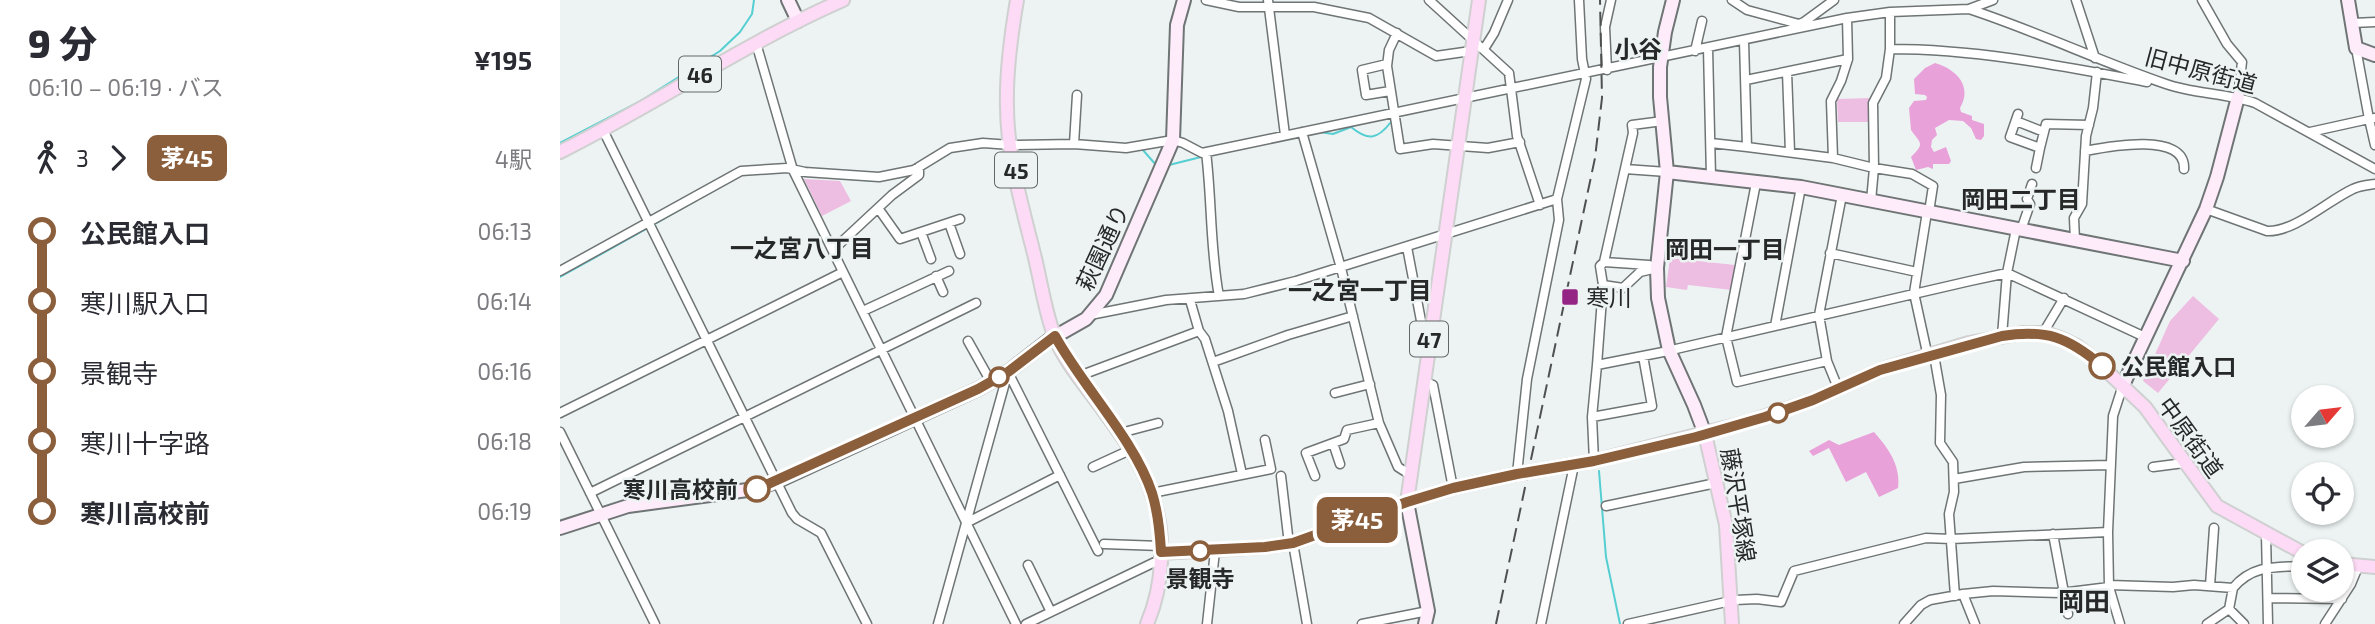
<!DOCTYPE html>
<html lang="ja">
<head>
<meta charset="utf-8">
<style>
  body { margin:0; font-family:"Exo 2","Noto Sans JP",sans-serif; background:#f2f2f3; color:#2b2b33; height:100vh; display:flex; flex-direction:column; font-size:26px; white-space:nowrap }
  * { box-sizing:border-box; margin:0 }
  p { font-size:23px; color:#7c7c81 }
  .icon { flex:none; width:38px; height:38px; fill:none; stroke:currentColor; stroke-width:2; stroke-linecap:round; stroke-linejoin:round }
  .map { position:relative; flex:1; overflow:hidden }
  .drawer { display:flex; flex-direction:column; background:#fff; width:560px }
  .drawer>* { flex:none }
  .badge { padding:0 14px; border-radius:10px; font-size:24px; line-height:46px }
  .needle { width:46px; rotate:62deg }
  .fabs { position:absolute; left:1731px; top:385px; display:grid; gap:14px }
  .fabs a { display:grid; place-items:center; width:63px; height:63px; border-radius:50%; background:#fff; box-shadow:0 2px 5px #0004; font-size:35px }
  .map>.badge { position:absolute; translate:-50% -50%; box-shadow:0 0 0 4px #fff }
  .legs { display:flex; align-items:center; gap:10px; height:77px; padding:0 28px; font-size:23px }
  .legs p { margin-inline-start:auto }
  .summary { display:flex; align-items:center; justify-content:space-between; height:119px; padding:0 28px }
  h1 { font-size:38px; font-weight:800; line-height:52px }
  ul { padding:0 28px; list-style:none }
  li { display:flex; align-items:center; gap:24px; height:70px; font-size:26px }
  li i { display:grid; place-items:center; width:10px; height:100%; margin:0 9px; background:currentColor }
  li i::after { content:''; width:18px; height:18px; margin:-9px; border:5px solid; border-radius:50%; background:#fff }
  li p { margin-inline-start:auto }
  li:first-child i { background:linear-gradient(#0000 50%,currentColor 0) }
  li:last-child i { background:linear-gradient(currentColor 50%,#0000 0) }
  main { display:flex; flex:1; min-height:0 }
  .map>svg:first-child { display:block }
  .green { fill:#eebde2 }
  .forest { fill:#e8a2d9 }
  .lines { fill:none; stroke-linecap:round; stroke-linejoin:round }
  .stream { stroke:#55ced2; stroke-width:2 }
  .street-casing { stroke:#6f7475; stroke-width:11 }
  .secondary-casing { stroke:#6f7475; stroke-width:16 }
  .primary-casing { stroke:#cfd0d0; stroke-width:16 }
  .street { stroke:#fff; stroke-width:8 }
  .secondary { stroke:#feecfa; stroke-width:12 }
  .primary { stroke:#fddaf5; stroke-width:12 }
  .rail { stroke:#4f5151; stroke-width:2; stroke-dasharray:14 7; stroke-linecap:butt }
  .line-1-casing { stroke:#fff; stroke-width:16 }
  .line-1 { stroke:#8b5e3c; stroke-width:10 }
  .poi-dot { fill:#952585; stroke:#edf3f3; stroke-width:2.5 }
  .stop-1-dot { fill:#fff; stroke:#8b5e3c; stroke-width:3.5 }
  .labels { text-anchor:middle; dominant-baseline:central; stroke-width:5; stroke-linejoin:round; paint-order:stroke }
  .shield { fill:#edf3f3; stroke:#626666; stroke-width:2 }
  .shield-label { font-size:21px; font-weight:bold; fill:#272929 }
  .street-label { font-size:23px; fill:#272929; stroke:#edf3f3 }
  .poi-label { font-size:23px; fill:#272929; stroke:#edf3f3; text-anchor:start }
  .stop-label { font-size:23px; font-weight:bold; fill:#272929; stroke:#edf3f3; text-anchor:start }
  .neighbourhood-label { font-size:24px; font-weight:bold; fill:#272929; stroke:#edf3f3 }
  .quarter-label { font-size:26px; font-weight:bold; fill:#272929; stroke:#edf3f3 }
</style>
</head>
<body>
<main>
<section class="drawer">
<div class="summary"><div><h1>9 分</h1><p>06:10 – 06:19 · バス</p></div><b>¥195</b></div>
<div class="legs"><svg class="icon" aria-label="walk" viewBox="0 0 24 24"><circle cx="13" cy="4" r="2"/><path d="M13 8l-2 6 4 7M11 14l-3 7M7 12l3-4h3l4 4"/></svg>3<svg class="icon" aria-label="forward" viewBox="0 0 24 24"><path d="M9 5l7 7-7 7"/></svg><b class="badge" style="background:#8b5e3c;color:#fff">茅45</b><p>4駅</p></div>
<ul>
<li><i style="color:#8b5e3c"></i><b>公民館入口</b><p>06:13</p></li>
<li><i style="color:#8b5e3c"></i><span>寒川駅入口</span><p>06:14</p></li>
<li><i style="color:#8b5e3c"></i><span>景観寺</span><p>06:16</p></li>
<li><i style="color:#8b5e3c"></i><span>寒川十字路</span><p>06:18</p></li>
<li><i style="color:#8b5e3c"></i><b>寒川高校前</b><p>06:19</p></li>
</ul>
</section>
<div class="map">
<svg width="1815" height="624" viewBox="0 0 1815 624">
  <rect width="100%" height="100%" fill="#edf3f3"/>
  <path class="green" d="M1310 98V122H1278L1277 99Z
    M244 179 280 181 291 201 262 216Z
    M1110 258 1175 265 1172 290 1128 285 1127 290 1106 287Z
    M1633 296 1659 319 1598 393 1583 381 1610 321Z"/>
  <path class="forest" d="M1375 63C1396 69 1413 86 1400 108L1401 112 1412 116V120L1424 124V136L1421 140 1416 139 1411 128 1403 121 1389 120 1375 128 1377 135 1372 140 1371 147 1374 152 1386 147 1391 161 1389 164H1373V169L1368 167 1356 170 1351 157C1365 143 1361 144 1351 130L1349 108 1354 101 1366 100 1367 97 1365 95 1355 94 1354 79 1365 68Z
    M1314 432C1328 448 1341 465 1338 488L1319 497 1306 472 1286 482 1269 448 1253 456 1249 451 1269 440 1279 445Z"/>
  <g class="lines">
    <path class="stream" d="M760 132 773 134 791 127C808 141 817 140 831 122
      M0 143 79 102 160 51 180 32 192 14 194 0
      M582 149 597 166
      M609 165 641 157
      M249 176 317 181
      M93 225 137 200
      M0 277 88 228
      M1039 471 1046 557 1060 624"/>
    <g class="street-casing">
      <path id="street" d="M646 0 679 7H754L809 18 876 56 911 51
        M708 0 725 135
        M869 0 949 73 957 136 980 205
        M1172 0 1187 10 1239 24 1244 22
        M1516 0 1535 58
        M1642 0 1667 44 1682 62 1678 97
        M1409 9C1476 31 1539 61 1606 84 1634 94 1666 93 1695 103L1815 169
        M1330 12V49L1326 78 1313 103 1314 168 1352 174 1373 186 1369 212
        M1792 23 1815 22
        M1245 25 1244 22 1274 0
        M837 33 829 50 827 66 840 149 873 144 928 148 960 142
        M1184 41 1187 147 1273 158 1314 168 1311 201
        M196 43 233 170 456 624
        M1148 48 1151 177
        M924 49 934 33 948 0
        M1330 49C1417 49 1502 66 1587 82
        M1135 51 1142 21
        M827 64 802 70 806 95 830 91
        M1047 70 1045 27 1051 0
        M1227 72 1230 152
        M1186 80 1288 59
        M1458 114 1450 137 1480 148 1486 124 1529 125
        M1815 118 1809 119 1815 145
        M1456 121 1484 132
        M43 130 232 513 237 519 261 533 307 624
        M742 132 781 268 819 423 838 467 849 474
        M1750 132 1809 119 1796 48
        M1151 143 1187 147
        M514 144 517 95
        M1525 151C1546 147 1626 131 1624 169
        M646 152C652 200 650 249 659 296
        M1273 158 1271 101 1281 81 1288 59 1287 18
        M1476 168 1480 148
        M1065 169 1107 172
        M1196 183 1166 337 1177 382 1267 361
        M1506 194 1522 196
        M318 208 340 239 400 219
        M1646 209 1707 231C1735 232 1767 201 1793 189 1799 186 1808 185 1815 184
        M1367 212 1354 293 1368 357
        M389 223 400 254
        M1461 230 1470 204 1467 199 1472 184
        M361 232 371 259
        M1515 241 1514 218 1522 204 1526 136 1533 108 1537 72
        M847 247 862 326 870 332
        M273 250 332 195 359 175V167
        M1270 253 1357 272
        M1044 262 1073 133 1072 125 1103 121
        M1044 262 1089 265 1097 268 1080 272 1063 288 1043 285 1040 266Z
        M0 271 181 171 227 168 245 172 319 177 354 170 390 148 423 143 451 145 514 144 566 148 613 140 623 143 642 153 1287 18 1330 12 1409 9 1433 0
        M376 276 383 292
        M630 300 639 331 645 339 668 411 682 474
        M303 311 389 271
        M530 315 606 300 684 294 736 281 997 199
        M1215 326 1241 187
        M1483 333 1504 298
        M1442 336 1447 273 1456 229
        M408 341 431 382
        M1374 355 1381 395 1380 443 1393 462 1394 492 1389 514 1395 596
        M653 362 728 335 793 316
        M1037 365 1043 285
        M448 372 538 551
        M519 376 639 331
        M863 381 873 385 893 488
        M1278 388 1267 361 1259 315 1282 195
        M775 393 810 384
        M0 413 283 272
        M1032 417 1092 406 1083 356
        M0 432 95 624
        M561 436 568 431 598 423
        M773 443 780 464
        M1034 461 1032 417 1037 365 1103 352 1410 281 1447 273 1587 338
        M533 467 570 450
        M1593 467 1624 463
        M957 474 967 379 999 220 997 199 1026 79 1022 59 1019 0
        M721 476 729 544
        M755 476 746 453 784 439 787 430 819 423
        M1394 479 1464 467 1551 465
        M30 493 416 303
        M592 493 711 469 705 440
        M1046 506 1156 483
        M406 523 500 475
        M1493 534 1508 614
        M1706 534 1708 624
        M733 543 747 624
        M544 544 601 546
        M468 565 491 612
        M1549 585 1613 587 1634 585 1673 588C1692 565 1715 567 1743 566
        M1650 586 1654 528
        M1403 594 1415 624
        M1708 598 1782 599
        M1669 609 1684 624
        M378 624 448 372
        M466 624 597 561 600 555
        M647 624 655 551
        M802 624 868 611
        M981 624 1014 465
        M1068 624 1175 600 1197 599 1221 602 1234 571 1366 538 1391 539 1548 532
        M1344 624 1361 605 1370 600 1403 594 1433 591 1501 593 1549 587
        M1560 624 1549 587 1548 532 1553 416 1563 385
        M1647 624 1669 609 1673 588
        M1765 624 1791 584 1798 567"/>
    </g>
    <g class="secondary-casing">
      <path id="secondary" d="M228 0 238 21
        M1113 0 1105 32 1100 67V97L1107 172 1097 268 1098 298 1109 350 1134 405 1145 434
        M1788 0 1796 48 1815 55
        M1107 172 1241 187 1623 261
        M1563 385 1646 209 1657 177 1678 97
        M847 502 868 611 865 624
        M0 528 68 506 195 489 216 482 418 389 448 372 489 340 526 319 546 295 613 140 617 25 624 0"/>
    </g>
    <g class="primary-casing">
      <path id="primary" d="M457 0C451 35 446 70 447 106 447 157 463 209 475 258 481 283 485 311 494 335 504 361 525 385 541 407 560 433 582 462 592 494 606 536 604 584 587 624
        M0 152C96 104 185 43 283 0
        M1145 434 1166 525 1172 624
        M847 502 919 0
        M601 553 705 547 733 543 847 502 893 488 957 474 1034 461 1188 422 1253 400 1320 370 1409 343 1462 333H1486L1500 338 1517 346 1534 359 1585 407 1657 506 1743 553
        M1782 564 1815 567"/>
    </g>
    <use href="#street" class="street"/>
    <use href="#secondary" class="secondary"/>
    <use href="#primary" class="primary"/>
    <path class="rail" d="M936 624 1035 158 1042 98 1040 0"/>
  </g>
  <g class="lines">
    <g class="line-1-casing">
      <path id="line-1" d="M197 489 418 389 448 372 495 336C523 387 574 439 592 493 598 512 600 533 601 552L705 547 733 543 847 502 893 488 957 474 1034 461 1136 437 1205 417 1253 400 1320 370 1442 336C1486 329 1508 337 1542 366"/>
    </g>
    <use href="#line-1" class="line-1"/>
  </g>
  <rect class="poi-dot" x="1001" y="288" width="18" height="18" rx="3.5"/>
  <g class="stop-1-dot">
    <circle cx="1542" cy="366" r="12"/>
    <circle cx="439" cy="377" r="9"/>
    <circle cx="1218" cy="413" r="9"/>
    <circle cx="197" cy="489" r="12"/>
    <circle cx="640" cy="551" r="9"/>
  </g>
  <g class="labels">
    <g class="shield">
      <rect x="119" y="56.5" width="42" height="35" rx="5"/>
      <rect x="435" y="152.5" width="42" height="35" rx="5"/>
      <rect x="850" y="321.5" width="38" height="35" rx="5"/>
    </g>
    <g class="shield-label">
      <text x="140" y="74">46</text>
      <text x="456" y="170">45</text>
      <text x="869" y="339">47</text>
    </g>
    <g class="street-label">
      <text transform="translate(1641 70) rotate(15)">旧中原街道</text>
      <text transform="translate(542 247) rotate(-65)">萩園通り</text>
      <text transform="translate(1631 437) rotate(54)">中原街道</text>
      <text transform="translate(1179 505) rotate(81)">藤沢平塚線</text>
    </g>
    <g class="poi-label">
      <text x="1026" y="297">寒川</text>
    </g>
    <g class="stop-label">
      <text x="1561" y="366">公民館入口</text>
      <text x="178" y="489" text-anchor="end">寒川高校前</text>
      <text x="640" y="578" text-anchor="middle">景観寺</text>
    </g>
    <g class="neighbourhood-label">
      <text x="1078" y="48">小谷</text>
      <text x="1461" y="198">岡田二丁目</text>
      <text x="242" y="247">一之宮八丁目</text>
      <text x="1165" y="248">岡田一丁目</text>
      <text x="800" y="289">一之宮一丁目</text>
    </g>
    <g class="quarter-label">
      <text x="1524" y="600">岡田</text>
    </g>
  </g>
</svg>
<div class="fabs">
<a><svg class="needle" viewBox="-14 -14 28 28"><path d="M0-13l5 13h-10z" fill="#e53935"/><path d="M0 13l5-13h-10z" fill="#7c7c81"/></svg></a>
<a><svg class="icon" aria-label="locate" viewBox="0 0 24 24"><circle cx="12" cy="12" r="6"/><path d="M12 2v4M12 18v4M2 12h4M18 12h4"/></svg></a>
<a><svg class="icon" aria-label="layers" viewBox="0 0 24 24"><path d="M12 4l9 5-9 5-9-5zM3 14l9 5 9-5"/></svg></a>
</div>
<b class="badge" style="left:797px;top:520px;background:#8b5e3c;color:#fff">茅45</b>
</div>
</main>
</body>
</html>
